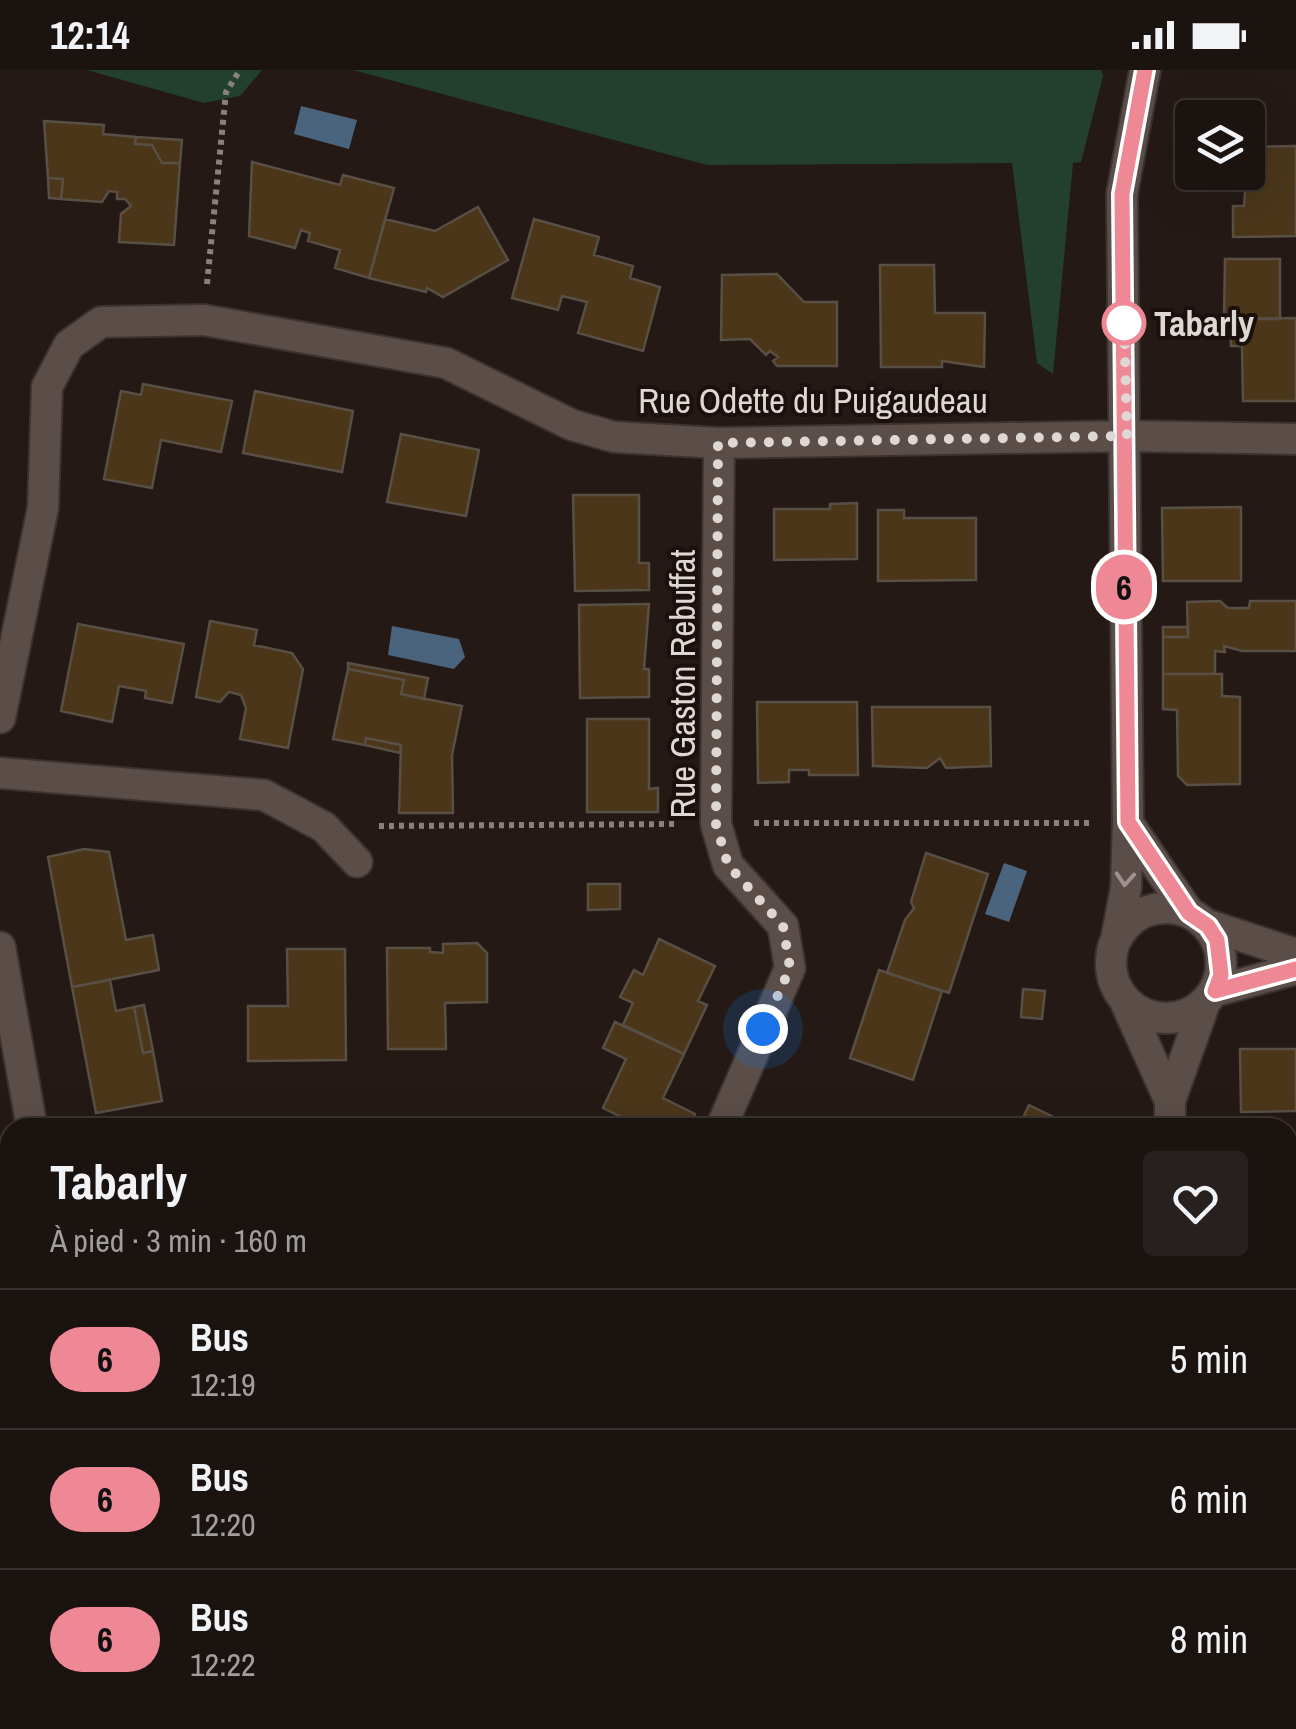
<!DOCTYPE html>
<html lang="fr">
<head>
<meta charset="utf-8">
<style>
  body { margin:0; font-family:"Archivo Narrow",sans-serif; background:#28201e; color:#f1f3f6; height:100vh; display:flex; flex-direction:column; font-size:38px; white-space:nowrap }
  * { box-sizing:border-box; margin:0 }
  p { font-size:32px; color:#a09e9f }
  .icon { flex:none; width:55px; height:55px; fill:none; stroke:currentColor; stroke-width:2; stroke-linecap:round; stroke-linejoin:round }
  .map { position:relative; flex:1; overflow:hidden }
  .sheet { position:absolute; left:0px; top:1048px; width:1298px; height:612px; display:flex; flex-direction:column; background:#1b1310; border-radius:30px 30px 0 0; box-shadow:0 10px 40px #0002,0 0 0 2px #393230 }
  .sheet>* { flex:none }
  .badge { padding:0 20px; border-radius:32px; font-size:35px; line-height:65px }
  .tools { position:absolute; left:1175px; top:30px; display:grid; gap:20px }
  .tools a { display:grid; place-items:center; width:90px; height:90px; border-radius:10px; background:#1b1310; box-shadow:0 10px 40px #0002,0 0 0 2px #393230; font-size:50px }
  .you { position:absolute; width:50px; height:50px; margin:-25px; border:8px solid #fff; border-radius:50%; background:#1a73e8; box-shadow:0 0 0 15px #1a73e833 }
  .map>.badge { position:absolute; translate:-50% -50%; box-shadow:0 0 0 5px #fff }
  .round { display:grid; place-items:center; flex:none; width:105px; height:105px; border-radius:10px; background:#28201e }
  .summary { display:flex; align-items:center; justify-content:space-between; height:170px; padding:0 50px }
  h1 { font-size:48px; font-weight:700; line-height:75px }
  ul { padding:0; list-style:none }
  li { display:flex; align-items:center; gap:30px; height:140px; padding:0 50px; border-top:2px solid #393230 }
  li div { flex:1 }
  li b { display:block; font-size:38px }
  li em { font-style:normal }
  li .badge { min-width:110px; font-weight:700; text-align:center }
  .status { display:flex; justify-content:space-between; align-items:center; height:70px; padding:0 50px; background:#1b1310; direction:ltr }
  .status svg { height:28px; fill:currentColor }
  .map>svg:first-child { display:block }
  .green { fill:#22402d }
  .water { fill:#4b647e }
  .building { fill:#4b361a; stroke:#584f45; stroke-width:2.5 }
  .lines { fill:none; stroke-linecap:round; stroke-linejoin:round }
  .minor-casing { stroke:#3b3331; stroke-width:34 }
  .path { stroke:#8a817d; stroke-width:6; stroke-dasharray:5 5; stroke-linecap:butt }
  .minor { stroke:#5b4e49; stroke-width:30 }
  .oneway { stroke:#9d928e }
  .line-casing { stroke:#fff; stroke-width:22 }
  .line { stroke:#ee8895; stroke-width:15 }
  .walk { stroke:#dfd7d4; stroke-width:10; stroke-dasharray:0 18 }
  .stop-dot { fill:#fff; stroke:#ee8895; stroke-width:5 }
  .labels { text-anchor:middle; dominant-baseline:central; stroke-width:8; stroke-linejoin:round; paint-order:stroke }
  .stop-label { font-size:35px; font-weight:bold; fill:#dfd7d4; stroke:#1a100c; text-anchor:start }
  .street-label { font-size:35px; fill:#dfd7d4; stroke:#1a100c }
</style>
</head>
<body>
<div class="status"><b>12:14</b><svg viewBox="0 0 49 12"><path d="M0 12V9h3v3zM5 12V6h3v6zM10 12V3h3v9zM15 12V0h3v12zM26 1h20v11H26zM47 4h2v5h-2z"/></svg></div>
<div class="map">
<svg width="1296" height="1659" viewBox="0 0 1296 1659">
  <rect width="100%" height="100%" fill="#241915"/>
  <path class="green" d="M87 0H262L240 26 204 33Z
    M353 0H1101L1103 6 1081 92 1073 93 1053 304 1037 293 1012 93 707 95Z"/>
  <path class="water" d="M301 36 357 50 349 79 294 64Z
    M392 556 459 569 465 587 454 599 388 585Z
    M1004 793 1027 801 1009 852 985 844Z"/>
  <path class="building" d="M44 51 104 55 103 64 136 67 135 74 152 75 162 93H180L174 175 119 172 121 144 131 136 125 129H117V122L109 121 102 132 61 129 63 109 48 108Z
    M136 67 182 70 180 93H162L152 75 135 74Z
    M1296 76V166L1233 167V136H1244L1248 77Z
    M252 92 340 115 343 105 394 118 369 208 335 198 340 180 308 171 310 163 301 160 295 178 249 166Z
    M48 108 63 109 61 129 49 128Z
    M478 137 508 190 443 227 427 218 426 222 369 208 385 149 435 161Z
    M534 149 599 167 594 185 633 196 630 208 660 217 643 281 578 263 587 232 562 226 558 240 512 228Z
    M1225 189H1280V249H1224Z
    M880 195H934L935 243H985L984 297 942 291V297H881Z
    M777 204 804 232H837V296H777L773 291 778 287 770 281 766 285 750 269 721 270 722 205Z
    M1296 248V331H1243L1242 276H1231L1230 249Z
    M143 314 232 331 221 382 161 370 152 418 104 409 121 321 141 325Z
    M255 321 353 341 342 402 243 383Z
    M401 364 479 380 466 446 387 432Z
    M573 425H639V493H649V520L575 521Z
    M857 433V489L774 490V439H830V434Z
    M1241 437V511H1163L1162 438Z
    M878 440H904V448H976V510L878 511Z
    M1220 531 1228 538H1249L1250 531H1296V581H1242L1224 576 1225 582 1215 581V604H1163V567H1188L1187 532Z
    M649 534 644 599H649V627L580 628 579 535Z
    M210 551 257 560 254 575 292 583 303 599 288 678 240 669 246 638 241 625 229 622 220 632 196 627Z
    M78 554 184 574 172 633 145 628 146 621 119 616 112 652 61 641Z
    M1163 557H1188V567H1163Z
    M348 593 428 608 424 629 401 624 404 610 348 599Z
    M348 599 404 610 401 624 462 636 452 685 453 743H399L401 675 366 668 365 675 333 669Z
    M1163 604H1222V626L1240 627V714L1187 715 1178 706 1177 640 1163 639Z
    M757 632H857L858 705H809V700H789V712L758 713Z
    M872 637H990L991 696 946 698 940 688 927 698 873 696Z
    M587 649H649V719L658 718V742H587Z
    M366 668 401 675 400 683 365 675Z
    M84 779 109 782 126 870 153 865 159 900 72 917 48 787Z
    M926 783 988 804 949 923 887 903 905 850 914 838 911 832Z
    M588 814H620V839L588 840Z
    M659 869 715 896 698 931 707 935 684 984 623 955 633 933 620 927 634 900 643 905Z
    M477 873 487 883V932L445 933 446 979H388L387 878H430V882L443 883V874Z
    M287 879H345L346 990 248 991V936H288Z
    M879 900 942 921 913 1010 850 988Z
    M110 910 116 941 134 937 143 983 153 981 162 1031 96 1043 72 917Z
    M1023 919 1045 921 1042 949 1021 947Z
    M144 935 153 981 143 983 134 937Z
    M615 952 684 984 663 1028 695 1044 688 1058H643L603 1038 626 989 603 978Z
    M1240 979H1296V1041L1241 1042Z
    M1029 1035 1076 1058H1018Z
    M1288 1156H1296V1218H1288Z
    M0 1275 10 1278 9 1342 0 1338Z
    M1288 1374 1296 1378V1440L1288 1435Z
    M652 1650H755L750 1659H671Z
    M755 1650H821L836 1658 839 1650H862L881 1659H750Z"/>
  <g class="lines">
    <g class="minor-casing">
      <path id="minor" d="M719 373 716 754 728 795 783 856 790 898 721 1058
        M0 648 43 438 47 317 69 275 101 252 204 250 446 293 572 355 614 367 719 373 1127 366 1296 369
        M0 703 264 725 324 757 357 792
        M1128 753 1189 843
        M1111 893a55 55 0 1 1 110 0a55 55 0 1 1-110 0Z
        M1208 855 1296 884
        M1117 865 1126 818 1128 753 1122 124 1145 0
        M0 877 32 1058
        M1215 921 1296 899
        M1125 931 1170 1031V1058
        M1170 1031 1204 935
        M0 1107 10 1105
        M1288 1281H1296
        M0 1504 10 1507
        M312 1650 331 1659
        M1019 1650 1036 1659
        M976 1659 980 1650"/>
    </g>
    <path class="path" d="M207 214 226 22 240 0
      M754 753H1092
      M379 756 677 754
      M467 1659 471 1650
      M922 1659 926 1650"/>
    <use href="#minor" class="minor"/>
  </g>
  <defs><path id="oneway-chevron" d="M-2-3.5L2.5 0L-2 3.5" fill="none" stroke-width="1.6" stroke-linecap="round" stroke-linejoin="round" transform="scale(2.5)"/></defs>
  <use class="oneway" href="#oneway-chevron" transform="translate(1125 809) rotate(94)"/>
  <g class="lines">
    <g class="line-casing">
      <path id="line" d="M1145 0 1122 124 1128 752 1189 843 1208 856 1217 870 1221 905 1215 921 1296 899"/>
    </g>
    <use href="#line" class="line"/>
    <path class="walk" d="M763 959 790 898 783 856 728 795 716 754 718 373 1127 366 1124 241V253"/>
  </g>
  <circle class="stop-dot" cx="1124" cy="253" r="20"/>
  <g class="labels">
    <g class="stop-label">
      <text x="1154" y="253">Tabarly</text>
    </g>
    <g class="street-label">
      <text x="813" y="330">Rue Odette du Puigaudeau</text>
      <text transform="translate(682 614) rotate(-90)">Rue Gaston Rebuffat</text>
    </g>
  </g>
</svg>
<div class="tools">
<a><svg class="icon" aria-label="layers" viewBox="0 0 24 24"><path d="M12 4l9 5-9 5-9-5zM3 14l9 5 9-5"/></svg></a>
</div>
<div class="you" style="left:763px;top:959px"></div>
<b class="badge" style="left:1124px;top:517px;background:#ee8895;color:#111">6</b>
<section class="sheet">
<div class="summary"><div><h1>Tabarly</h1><p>À pied · 3 min · 160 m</p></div><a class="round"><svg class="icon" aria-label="heart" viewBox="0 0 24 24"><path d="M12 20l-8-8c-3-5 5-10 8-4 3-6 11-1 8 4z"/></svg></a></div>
<ul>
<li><span class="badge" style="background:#ee8895;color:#111">6</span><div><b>Bus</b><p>12:19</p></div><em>5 min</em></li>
<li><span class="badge" style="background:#ee8895;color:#111">6</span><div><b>Bus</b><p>12:20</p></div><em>6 min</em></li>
<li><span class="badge" style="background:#ee8895;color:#111">6</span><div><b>Bus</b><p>12:22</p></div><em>8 min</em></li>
</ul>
</section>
</div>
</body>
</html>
